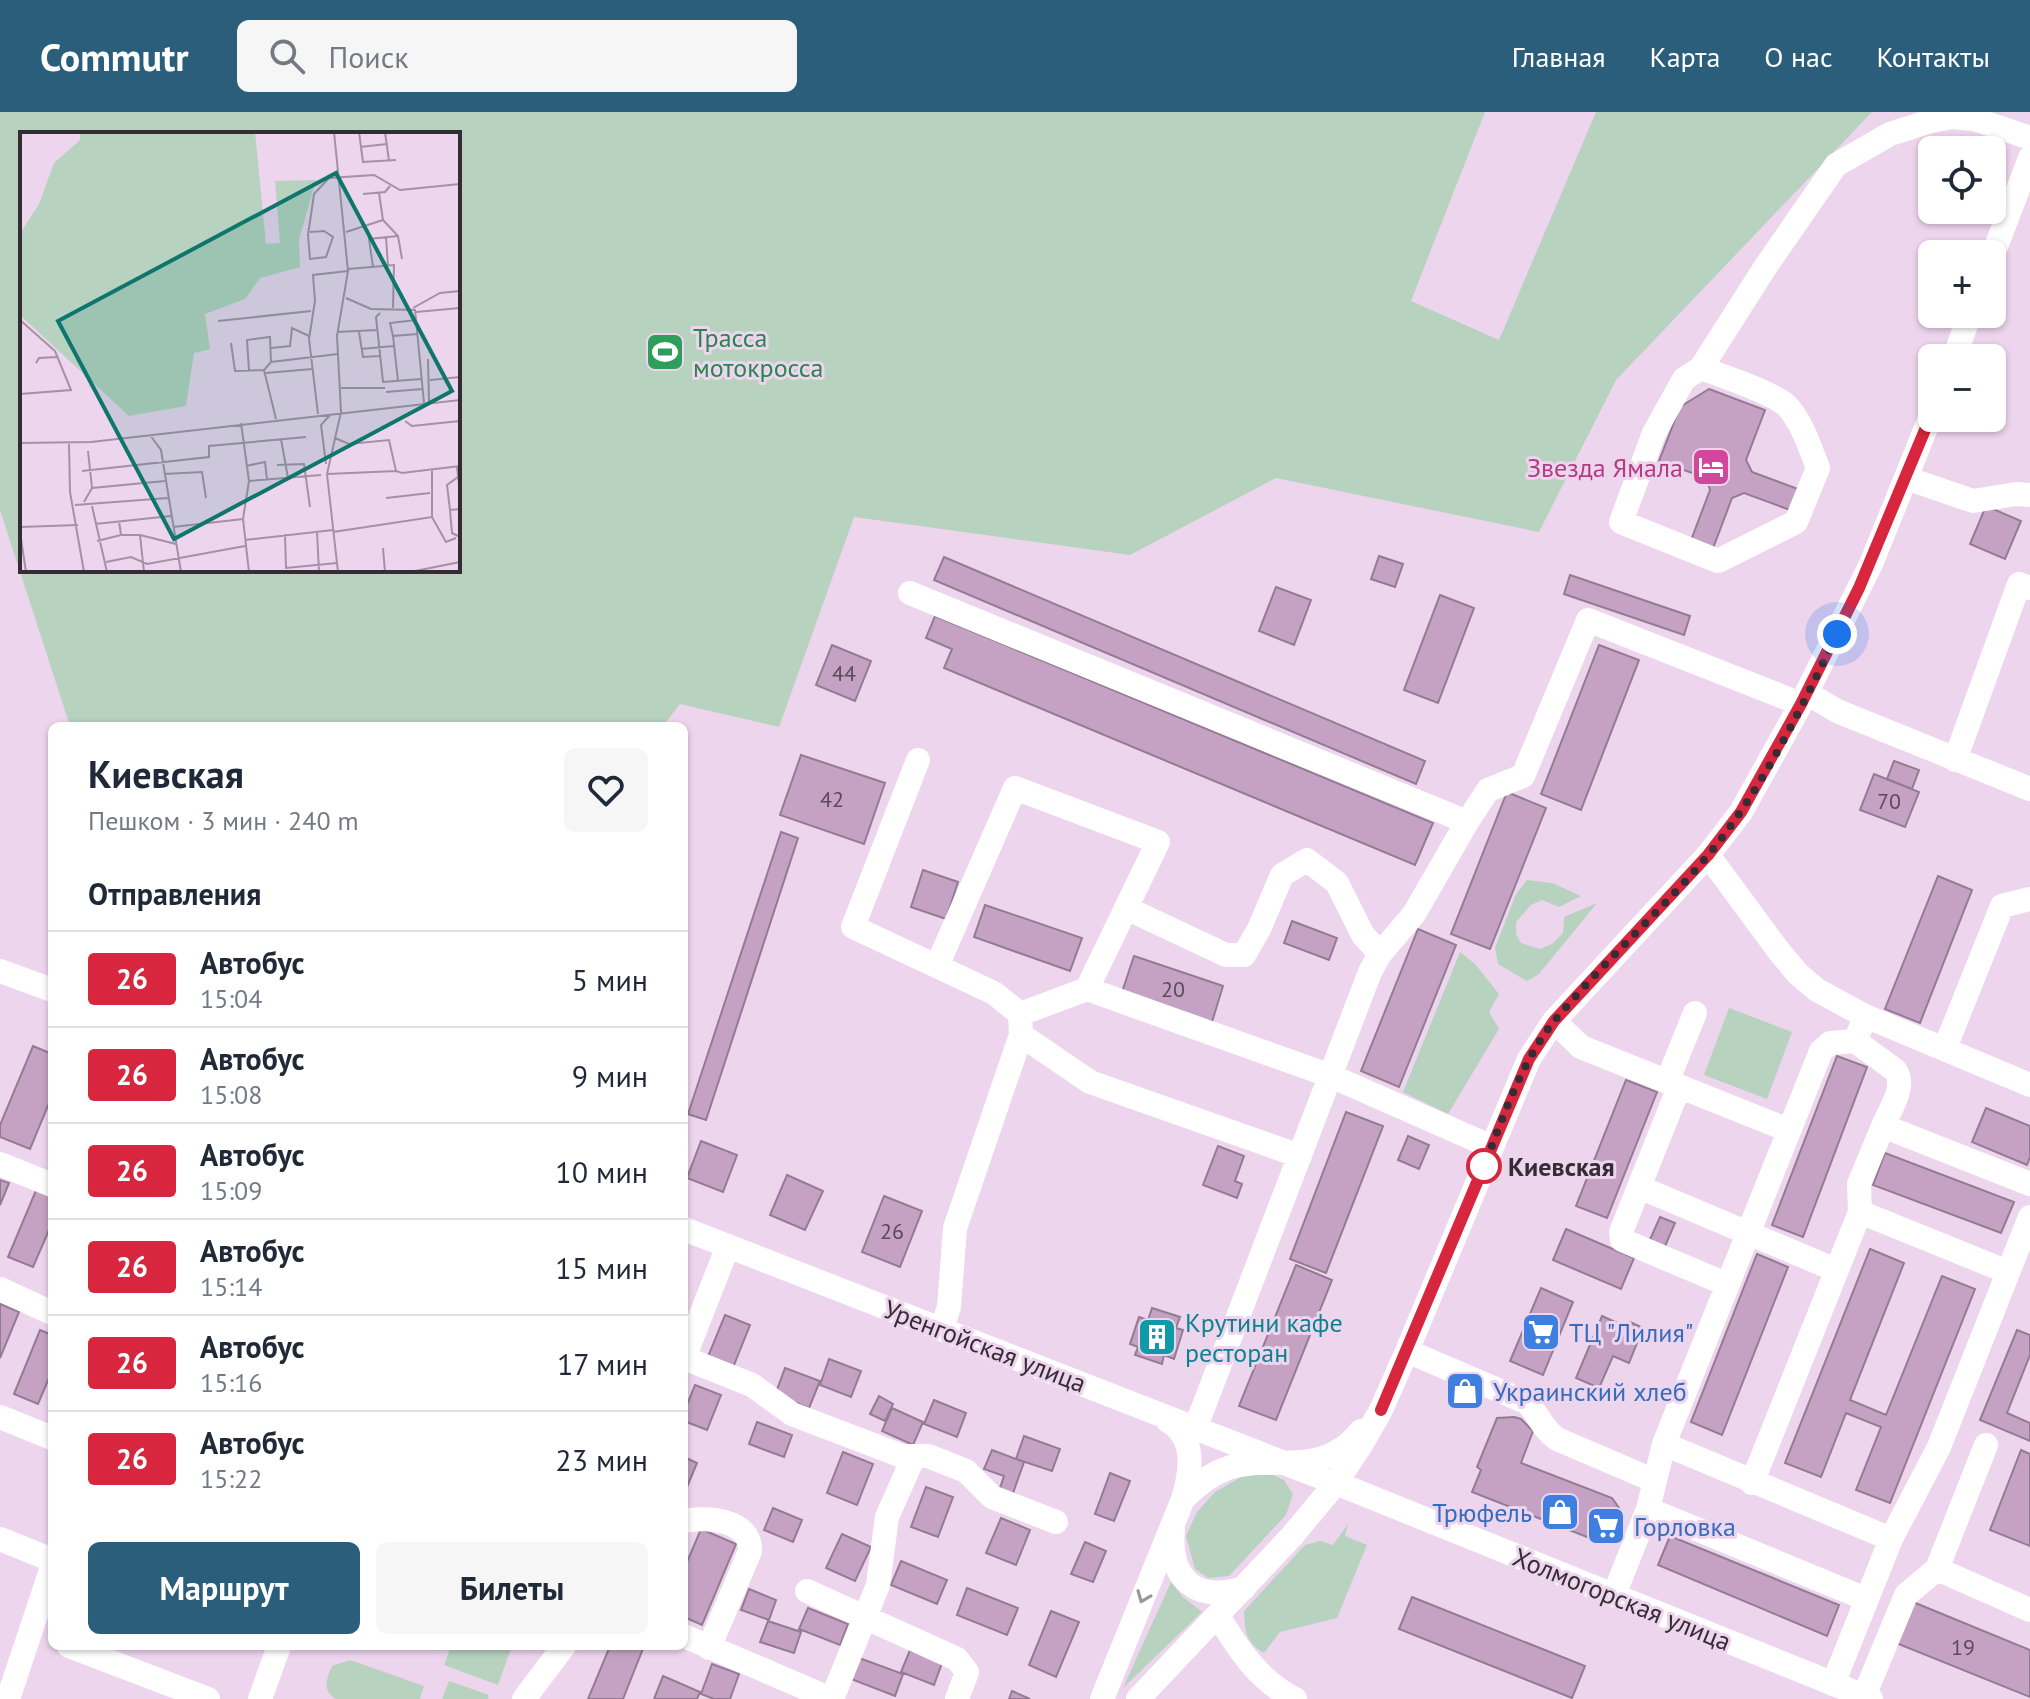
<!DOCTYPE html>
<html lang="ru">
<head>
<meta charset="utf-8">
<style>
  body { margin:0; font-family:"PT Sans",sans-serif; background:#f6f6f7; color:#1f2937; height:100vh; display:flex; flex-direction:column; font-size:30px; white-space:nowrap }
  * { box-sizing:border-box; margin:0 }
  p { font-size:26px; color:#747a83 }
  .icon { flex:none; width:44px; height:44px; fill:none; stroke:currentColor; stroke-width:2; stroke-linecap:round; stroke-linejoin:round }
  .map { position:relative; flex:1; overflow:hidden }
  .drawer { position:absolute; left:48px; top:610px; width:640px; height:928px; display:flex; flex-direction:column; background:#fff; border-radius:12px; box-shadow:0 2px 6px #0004 }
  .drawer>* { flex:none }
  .badge { padding:0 16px; border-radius:6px; font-size:28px; line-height:52px }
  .controls { position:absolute; left:1918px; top:24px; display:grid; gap:16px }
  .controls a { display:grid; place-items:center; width:88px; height:88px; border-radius:12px; background:#fff; box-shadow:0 2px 6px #0004; font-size:40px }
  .you { position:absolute; width:40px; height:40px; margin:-20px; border:6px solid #fff; border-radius:50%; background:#1a73e8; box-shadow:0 0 0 12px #1a73e833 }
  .map>.badge { position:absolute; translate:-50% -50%; box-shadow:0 0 0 4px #fff }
  h2 { padding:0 40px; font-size:30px; line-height:72px }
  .round { display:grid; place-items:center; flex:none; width:84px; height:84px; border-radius:12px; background:#f6f6f7 }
  .headline { display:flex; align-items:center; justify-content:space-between; height:136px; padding:0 40px }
  h1 { font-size:38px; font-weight:800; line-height:60px }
  .primary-button { display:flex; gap:16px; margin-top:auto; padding:16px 40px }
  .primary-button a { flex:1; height:92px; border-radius:12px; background:#2a5e7a; color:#fff; font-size:32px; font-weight:800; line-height:92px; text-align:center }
  .primary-button a+a { background:#f6f6f7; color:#1f2937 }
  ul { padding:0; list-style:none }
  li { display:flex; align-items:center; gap:24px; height:96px; padding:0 40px; border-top:2px solid #e0e1e3 }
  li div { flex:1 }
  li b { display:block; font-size:30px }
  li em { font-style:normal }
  li .badge { min-width:88px; font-weight:700; text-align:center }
  header { display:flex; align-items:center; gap:48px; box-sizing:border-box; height:112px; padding:0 40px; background:#2a5e7a; color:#fff }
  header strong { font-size:38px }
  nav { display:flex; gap:44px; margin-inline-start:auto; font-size:28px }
  .search { width:560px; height:72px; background:#f6f6f7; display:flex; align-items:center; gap:20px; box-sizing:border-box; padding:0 28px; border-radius:12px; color:#747a83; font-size:30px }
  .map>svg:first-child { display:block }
  .green { fill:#b7d2bf; fill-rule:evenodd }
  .building { fill:#c5a2c4; stroke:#937c93; stroke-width:2 }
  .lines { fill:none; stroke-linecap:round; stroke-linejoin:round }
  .minor { stroke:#fff; stroke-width:24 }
  .oneway { stroke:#9a969a }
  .line-casing { stroke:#fff; stroke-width:18 }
  .line { stroke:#d7263d; stroke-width:12 }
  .walk { stroke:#362c36; stroke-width:8; stroke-dasharray:0 14.4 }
  .stop-dot { fill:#fff; stroke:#d7263d; stroke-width:4 }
  .labels { text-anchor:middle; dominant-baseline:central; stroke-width:6; stroke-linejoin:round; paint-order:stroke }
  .number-label { font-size:22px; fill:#5a4a5a }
  .leisure-label { font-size:26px; fill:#27864d; stroke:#eed5ee; text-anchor:start }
  .hotel-label { font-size:26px; fill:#b23c85; stroke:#eed5ee; text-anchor:end }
  .stop-label { font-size:26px; font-weight:bold; fill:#362c36; stroke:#eed5ee; text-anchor:start }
  .culture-label { font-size:26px; fill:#0d838f; stroke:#eed5ee; text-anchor:start }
  .shop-label { font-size:26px; fill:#366cbe; stroke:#eed5ee; text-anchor:start }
  .street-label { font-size:26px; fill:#362c36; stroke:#eed5ee }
  .inset-road { fill:none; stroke:#a491a4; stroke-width:2 }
  .view { fill:#0f766e; fill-opacity:0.15; stroke:#0f766e; stroke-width:4 }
  .inset-edge { fill:none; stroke:#362c36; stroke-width:4 }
</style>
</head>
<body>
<header>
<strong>Commutr</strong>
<div class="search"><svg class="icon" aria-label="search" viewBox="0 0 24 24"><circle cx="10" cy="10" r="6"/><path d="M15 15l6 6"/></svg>Поиск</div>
<nav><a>Главная</a><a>Карта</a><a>О нас</a><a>Контакты</a></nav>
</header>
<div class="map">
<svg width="2030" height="1587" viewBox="0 0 2030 1587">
  <rect width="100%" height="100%" fill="#eed5ee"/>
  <path class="green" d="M0 0H1485L1411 189 1499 228 1596 0H1872L1616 268 1539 420 1276 366 1130 443 854 405 779 615 680 592 663 614H70L0 398ZM22 22H458V458H22Z
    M1527 768 1552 771 1581 784 1559 795 1542 788 1531 793 1516 810V822L1521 831 1540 837 1552 832 1563 821 1564 805 1597 791 1539 862 1527 869 1498 852 1495 836 1516 782Z
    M1460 840 1475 852 1499 882 1489 900 1499 917 1448 1002 1403 980Z
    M1729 896 1792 920 1767 987 1704 963Z
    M1267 1360 1284 1368 1293 1382 1286 1403 1229 1464 1208 1466 1195 1457 1186 1424 1197 1400 1215 1380 1241 1365Z
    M1348 1412 1345 1424 1367 1433 1337 1506 1280 1520 1264 1541C1246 1531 1245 1519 1244 1499L1305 1433 1320 1429 1333 1433Z
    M1171 1470 1183 1485 1202 1500 1123 1576Z
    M451 1534H512L498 1573 444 1553Z
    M350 1548 424 1574 420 1587H336C322 1579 326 1567 332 1554Z
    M449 1569 489 1583 488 1587H442Z"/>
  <path class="building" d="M1709 277 1765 298 1746 348 1752 360 1798 377 1790 398 1744 381 1732 386 1712 439 1690 431 1710 378 1706 366 1659 349 1680 295Z
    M1986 394 2021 409 2005 447 1970 432Z
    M1379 444 1403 452 1395 475 1371 467Z
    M944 445 1425 649 1416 672 934 468Z
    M1570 463 1690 504 1684 523 1564 482Z
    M1276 475 1311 488 1294 533 1259 519Z
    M1440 483 1474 496 1438 591 1404 578Z
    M935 504 1433 711 1415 753 944 556 952 537 926 526Z
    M832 533 871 549 855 589 816 573Z
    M1599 533 1639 548 1581 698 1541 682Z
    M801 643 885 671 864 732 780 703Z
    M1894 649 1919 658 1912 677 1887 667Z
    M1874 662 1919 680 1905 715 1860 698Z
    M1507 680 1546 696 1490 837 1451 822Z
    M781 720 798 726 706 1008 688 1002Z
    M923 758 958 770 946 807 911 795Z
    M1938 764 1972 778 1920 911 1885 897Z
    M985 793 1082 826 1070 859 974 825Z
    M1292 809 1337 826 1329 848 1284 831Z
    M1418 817 1456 833 1399 975 1361 959Z
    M1134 844 1223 874 1212 910 1122 880Z
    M33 934 52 942V984L30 1037 0 1025V1013Z
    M1837 944 1867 955 1803 1125 1772 1113Z
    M1626 968 1657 980 1607 1106 1576 1094Z
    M1986 996 2030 1014V1045L2027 1053 1972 1030Z
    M1346 1000 1383 1014 1326 1161 1290 1147Z
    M1408 1024 1429 1033 1419 1057 1398 1048Z
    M701 1029 737 1043 723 1080 687 1066Z
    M1218 1034 1244 1044 1235 1069 1242 1072 1237 1086 1203 1073Z
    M1885 1041 2014 1090 2001 1121 1873 1073Z
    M787 1063 823 1079 805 1118 770 1103Z
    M0 1068 9 1071 0 1093Z
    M37 1076 52 1082V1111L33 1155 8 1145Z
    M884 1084 922 1099 900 1155 862 1140Z
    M1660 1105 1675 1111 1663 1139 1648 1132Z
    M1566 1117 1634 1146 1621 1177 1553 1148Z
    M1870 1137 1904 1151 1850 1288 1886 1303 1942 1164 1975 1177 1890 1391 1856 1378 1881 1315 1846 1301 1821 1365 1785 1351Z
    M1757 1142 1788 1155 1722 1323 1691 1310Z
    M1296 1153 1332 1168 1276 1308 1239 1294Z
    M1541 1176 1573 1190 1543 1263 1510 1249Z
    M0 1192 19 1200 0 1246Z
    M1152 1196 1180 1205 1176 1216 1183 1218 1174 1247 1164 1243 1162 1252 1135 1243 1138 1235 1130 1232 1139 1205 1148 1208Z
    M725 1203 750 1213 732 1258 707 1247Z
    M1602 1204 1628 1216 1630 1210 1643 1216 1629 1251 1613 1244 1599 1276 1576 1266Z
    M40 1218 52 1223V1259L38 1292 14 1282Z
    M2017 1218 2030 1223V1243L2007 1301 2030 1311V1329L1980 1308Z
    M829 1247 861 1259 851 1285 820 1273Z
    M785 1256 820 1269 809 1296 775 1283Z
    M1459 1272 1474 1279 1471 1286 1456 1279Z
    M695 1273 721 1283 707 1318 684 1309V1300Z
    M879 1284 893 1292 885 1309 870 1302Z
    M934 1288 966 1301 957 1325 924 1312Z
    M892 1296 923 1310 913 1333 882 1319Z
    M1514 1305 1521 1307 1533 1319 1521 1351 1612 1386 1619 1396 1609 1423 1597 1429 1472 1380 1481 1358 1477 1355 1497 1306Z
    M757 1310 792 1323 784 1345 749 1332Z
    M1024 1324 1060 1337 1052 1359 1016 1347Z
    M992 1338 1024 1350 1012 1384 999 1379 1004 1364 984 1357Z
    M2021 1338 2030 1342V1434L1990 1418Z
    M843 1340 873 1352 857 1393 827 1381Z
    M684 1345 697 1351 684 1382Z
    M1110 1361 1130 1369 1114 1409 1095 1402Z
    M926 1375 953 1385 938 1425 911 1415Z
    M773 1396 802 1408 793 1430 764 1418Z
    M1001 1406 1030 1418 1016 1453 986 1441Z
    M701 1417 736 1432 702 1513 684 1505V1457Z
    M842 1422 871 1435 855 1469 826 1456Z
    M1670 1424 1839 1493 1827 1524 1658 1453Z
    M1085 1430 1106 1439 1093 1470 1071 1462Z
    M901 1449 947 1468 937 1492 891 1473Z
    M967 1476 1018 1496 1007 1523 957 1503Z
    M749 1477 776 1488 769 1508 741 1498Z
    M1412 1485 1585 1554 1572 1586 1399 1517Z
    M1913 1490 2030 1538V1585L1896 1531Z
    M808 1496 848 1512 840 1533 799 1517Z
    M1051 1499 1079 1510 1056 1565 1029 1553Z
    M768 1509 801 1520 794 1541 760 1530Z
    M610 1534H644L623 1587H588Z
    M910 1538 942 1551 934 1573 901 1560Z
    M859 1546 903 1562 895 1584 851 1567Z
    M712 1552 739 1562 730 1587H714L701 1582Z
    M663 1564 700 1580 697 1587H654Z
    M1012 1579 1030 1587H1009Z"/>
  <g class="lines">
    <path class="minor" d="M1992 145 2030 46
      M1954 246 1970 202
      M1701 256C1722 264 1772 280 1787 294 1802 310 1810 336 1818 356L1796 410 1718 449 1621 410 1654 321 1684 267 1701 256 1766 154 1836 53 1890 22 1931 9 1952 5 1974 7 2030 26
      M1906 366 1973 389 2016 382 2030 383
      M910 481 1467 710
      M1807 581 1837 599 2030 677
      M918 648 853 815 994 881 1020 902 1021 923 955 1116 949 1195 942 1217
      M1955 648 2019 472 2030 476
      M1708 743 1778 838 1798 862 1817 878 1865 904 2030 973
      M1126 796 1226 843H1244L1259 817 1282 763 1307 748 1337 771 1363 823 1380 842
      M937 854 1015 676 1158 730 1087 877
      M0 859 52 878
      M1020 902 1087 877 1331 964 1492 1035
      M1554 909 1581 935 1788 1018
      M1861 915 1855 929 1895 958C1907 974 1890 997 1883 1014
      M1021 923 1090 970 1300 1044
      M1855 929 1830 931 1821 939 1664 1332 1891 1427
      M1945 936 2002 794 2030 787
      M1667 970 1695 901
      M1679 975 1621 1120 1622 1128 1726 1172
      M0 1052 52 1073
      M1639 1075 1836 1158
      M1860 1100 1859 1072 1883 1014 2030 1072
      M684 1117 1336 1371 1871 1587
      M0 1177 52 1201
      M1407 1239 1526 1290C1538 1301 1543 1318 1557 1327L1655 1369
      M684 1246 752 1273 792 1302 902 1344H928L966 1359 992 1385 1056 1410
      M684 1246 728 1134
      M0 1305 52 1326
      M1168 1309C1197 1326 1191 1360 1183 1387
      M1195 1317 1370 860 1380 842 1414 802 1467 710 1488 678 1523 664 1588 508 1801 592
      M1752 1371 1860 1100 2008 1160
      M1648 1397 1866 1487
      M684 1409C707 1404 752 1408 750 1439L709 1536
      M1173 1418C1169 1468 1196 1491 1244 1476
      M0 1427 52 1448
      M1937 1457 2030 1498
      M807 1479 957 1547 967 1560 957 1587
      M1614 1483 1648 1397 1664 1332
      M1218 1504C1239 1538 1258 1568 1295 1587
      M684 1524 831 1587
      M69 1534 208 1587
      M1833 1572 1891 1427 1939 1335 2030 1105
      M1864 1584 1906 1483 1937 1457 1986 1333
      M8 1587 52 1455
      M260 1587 279 1534
      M524 1587 564 1534
      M832 1587 878 1473 887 1405 914 1344
      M1102 1587 1183 1387C1194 1376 1208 1364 1223 1358 1261 1342 1308 1362 1343 1336 1350 1332 1355 1325 1361 1319
      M1138 1587 1292 1424 1336 1371 1361 1333 1381 1298 1407 1239 1529 947 1554 909 1708 743 1741 700 1801 592 1871 452 1932 301"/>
  </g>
  <defs><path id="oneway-chevron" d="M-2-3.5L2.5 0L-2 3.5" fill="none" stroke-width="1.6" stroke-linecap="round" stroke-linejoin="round" transform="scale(2)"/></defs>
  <use class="oneway" href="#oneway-chevron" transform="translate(1143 1485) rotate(112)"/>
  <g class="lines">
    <g class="line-casing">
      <path id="line" d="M1381 1298 1529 947 1554 909 1708 743 1741 700 1801 592 1859 476 1932 301"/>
    </g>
    <use href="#line" class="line"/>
    <path class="walk" d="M1484 1054 1480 1064C1498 1020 1515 966 1542 926 1554 907 1570 891 1584 875 1625 830 1670 789 1709 742 1760 681 1802 595 1837 522"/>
  </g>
  <defs>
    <g id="stadium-square" transform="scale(2)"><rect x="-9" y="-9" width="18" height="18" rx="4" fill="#2e9e5b" stroke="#eed5ee"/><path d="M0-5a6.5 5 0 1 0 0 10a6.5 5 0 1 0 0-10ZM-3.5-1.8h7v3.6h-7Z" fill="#fff"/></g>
    <g id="hotel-square" transform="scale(2)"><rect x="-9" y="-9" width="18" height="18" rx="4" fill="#d1479c" stroke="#eed5ee"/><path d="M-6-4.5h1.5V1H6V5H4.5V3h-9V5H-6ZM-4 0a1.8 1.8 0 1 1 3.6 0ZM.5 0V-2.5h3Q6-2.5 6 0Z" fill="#fff"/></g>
    <g id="supermarket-square" transform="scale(2)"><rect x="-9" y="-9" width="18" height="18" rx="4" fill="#3f7fe0" stroke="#eed5ee"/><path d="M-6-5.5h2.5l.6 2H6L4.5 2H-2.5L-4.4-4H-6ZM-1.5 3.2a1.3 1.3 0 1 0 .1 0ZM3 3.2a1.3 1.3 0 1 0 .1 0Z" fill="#fff"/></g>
    <g id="building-square" transform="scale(2)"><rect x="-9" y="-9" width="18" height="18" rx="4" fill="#0f9aa8" stroke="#eed5ee"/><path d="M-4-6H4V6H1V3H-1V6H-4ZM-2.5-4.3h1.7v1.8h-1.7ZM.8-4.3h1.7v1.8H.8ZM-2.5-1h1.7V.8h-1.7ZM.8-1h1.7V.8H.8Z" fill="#fff"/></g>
    <g id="shop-square" transform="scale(2)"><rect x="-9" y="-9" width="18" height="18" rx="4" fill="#3f7fe0" stroke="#eed5ee"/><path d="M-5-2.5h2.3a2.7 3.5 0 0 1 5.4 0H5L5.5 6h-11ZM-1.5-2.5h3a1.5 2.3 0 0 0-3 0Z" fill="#fff"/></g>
  </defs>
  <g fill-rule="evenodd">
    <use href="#stadium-square" x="665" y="240"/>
    <use href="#hotel-square" x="1711" y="355"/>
    <use href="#supermarket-square" x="1541" y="1220"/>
    <use href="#building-square" x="1157" y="1225"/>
    <use href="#shop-square" x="1465" y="1279"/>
    <use href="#shop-square" x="1560" y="1400"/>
    <use href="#supermarket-square" x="1606" y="1414"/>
  </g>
  <circle class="stop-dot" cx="1484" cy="1054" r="16"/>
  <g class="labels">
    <g class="number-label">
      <text x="844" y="561">44</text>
      <text x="832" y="687">42</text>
      <text x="1889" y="689">70</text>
      <text x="1173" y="877">20</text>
      <text x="892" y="1119">26</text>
      <text x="1963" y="1535">19</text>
    </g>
    <g class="leisure-label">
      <text x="693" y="225">Трасса<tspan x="693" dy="30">мотокросса</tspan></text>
    </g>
    <g class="hotel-label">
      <text x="1683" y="355">Звезда Ямала</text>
    </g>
    <g class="stop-label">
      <text x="1508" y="1054">Киевская</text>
    </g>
    <g class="culture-label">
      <text x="1185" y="1210">Крутини кафе<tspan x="1185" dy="30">ресторан</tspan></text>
    </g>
    <g class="shop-label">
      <text x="1569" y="1220">ТЦ "Лилия"</text>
      <text x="1493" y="1279">Украинский хлеб</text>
      <text x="1532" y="1400" text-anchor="end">Трюфель</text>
      <text x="1634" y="1414">Горловка</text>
    </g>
    <g class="street-label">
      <text transform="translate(985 1234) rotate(21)">Уренгойская улица</text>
      <text transform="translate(1622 1487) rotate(22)">Холмогорская улица</text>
    </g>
  </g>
  <g transform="translate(20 20)">
    <rect width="440" height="440" fill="#eed5ee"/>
    <path d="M60 0H235L246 112 260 111 255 49 296 48 279 108 280 135 240 146 225 167 185 182 190 217 174 221 166 274 109 284 0 183 1 100 19 72 34 31 60 8Z" fill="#b7d2bf"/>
    <path class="inset-road" d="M339 0 343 30 376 28M365 0 369 29M340 15 367 12M359 61 363 88M343 62 365 60 370 54M290 100 304 99 313 105 306 125 290 127 288 103 294 62 309 46 354 43 380 58 440 52M326 100 363 88 378 104 382 127M366 105 368 134M353 135 349 107 378 104M328 137 374 133 373 176M326 166 351 177 395 178 404 271M393 176 420 161 440 159M396 180 440 176M360 181 356 185 363 250 401 247M0 188 35 219 51 258 0 262M198 189 291 179M317 200 357 198M339 200 343 225 360 224M373 204 370 191 396 188M211 211 215 239 244 238 256 287M251 216 270 214 272 196 289 204M341 217 374 214M408 227 409 270M16 231 19 226 38 225M229 238 227 208 250 205 251 230M244 238 251 230 318 222M246 241 292 237M410 248 440 245M378 249 373 204 398 202M321 256H365M366 260 402 257M298 282 289 207 295 169 293 143 328 139M385 289 392 294 440 289M221 291 229 349 223 387 229 440M130 303 141 318 161 440M315 306 329 312 369 308 376 339 382 341 440 334M261 307 268 346M0 311 71 310 440 268M49 312 50 360 64 440M68 319 72 356M306 332 301 293 311 282M257 333 284 332 290 375M226 334 245 330 247 348M437 335 440 361M412 338V385M62 339 189 325V314L286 305M144 342 182 340 186 366M307 342 321 280 317 204 328 139 314 0M307 342 318 440M307 342 376 339M438 345 427 353 430 378 440 377M229 349 301 343M366 366 410 361M64 370 72 356 145 349M55 373 148 366M72 374 87 440M430 378 432 401 440 405M99 389 101 403H120L124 440M75 392 151 384M0 395 58 393M153 395 223 387M297 399 299 440M0 400 6 440M313 400 412 385 426 410 436 406M265 402 266 436 317 431M120 403 156 412M225 408 313 398M77 409 101 403M363 416 365 440M86 430 111 425 127 432 225 414M390 440 440 430"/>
    <path class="view" d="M316 41 432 259 154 407 38 189Z"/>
    <rect width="440" height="440" class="inset-edge"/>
  </g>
</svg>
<div class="controls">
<a><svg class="icon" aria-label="locate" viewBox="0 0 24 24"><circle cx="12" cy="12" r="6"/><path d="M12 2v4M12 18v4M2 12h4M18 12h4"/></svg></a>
<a>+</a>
<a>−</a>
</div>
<div class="you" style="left:1837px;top:522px"></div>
<section class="drawer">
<div class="headline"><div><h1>Киевская</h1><p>Пешком · 3 мин · 240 m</p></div><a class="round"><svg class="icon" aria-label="heart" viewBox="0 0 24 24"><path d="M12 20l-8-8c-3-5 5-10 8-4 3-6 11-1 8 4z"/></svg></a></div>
<h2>Отправления</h2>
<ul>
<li><span class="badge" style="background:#d7263d;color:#fff">26</span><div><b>Автобус</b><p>15:04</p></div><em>5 мин</em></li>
<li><span class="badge" style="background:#d7263d;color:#fff">26</span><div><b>Автобус</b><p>15:08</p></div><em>9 мин</em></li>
<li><span class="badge" style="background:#d7263d;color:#fff">26</span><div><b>Автобус</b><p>15:09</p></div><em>10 мин</em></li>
<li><span class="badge" style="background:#d7263d;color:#fff">26</span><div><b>Автобус</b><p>15:14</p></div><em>15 мин</em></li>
<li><span class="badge" style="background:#d7263d;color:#fff">26</span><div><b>Автобус</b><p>15:16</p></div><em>17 мин</em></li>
<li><span class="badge" style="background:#d7263d;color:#fff">26</span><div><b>Автобус</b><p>15:22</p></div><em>23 мин</em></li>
</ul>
<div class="primary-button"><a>Маршрут</a><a>Билеты</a></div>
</section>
</div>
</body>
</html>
